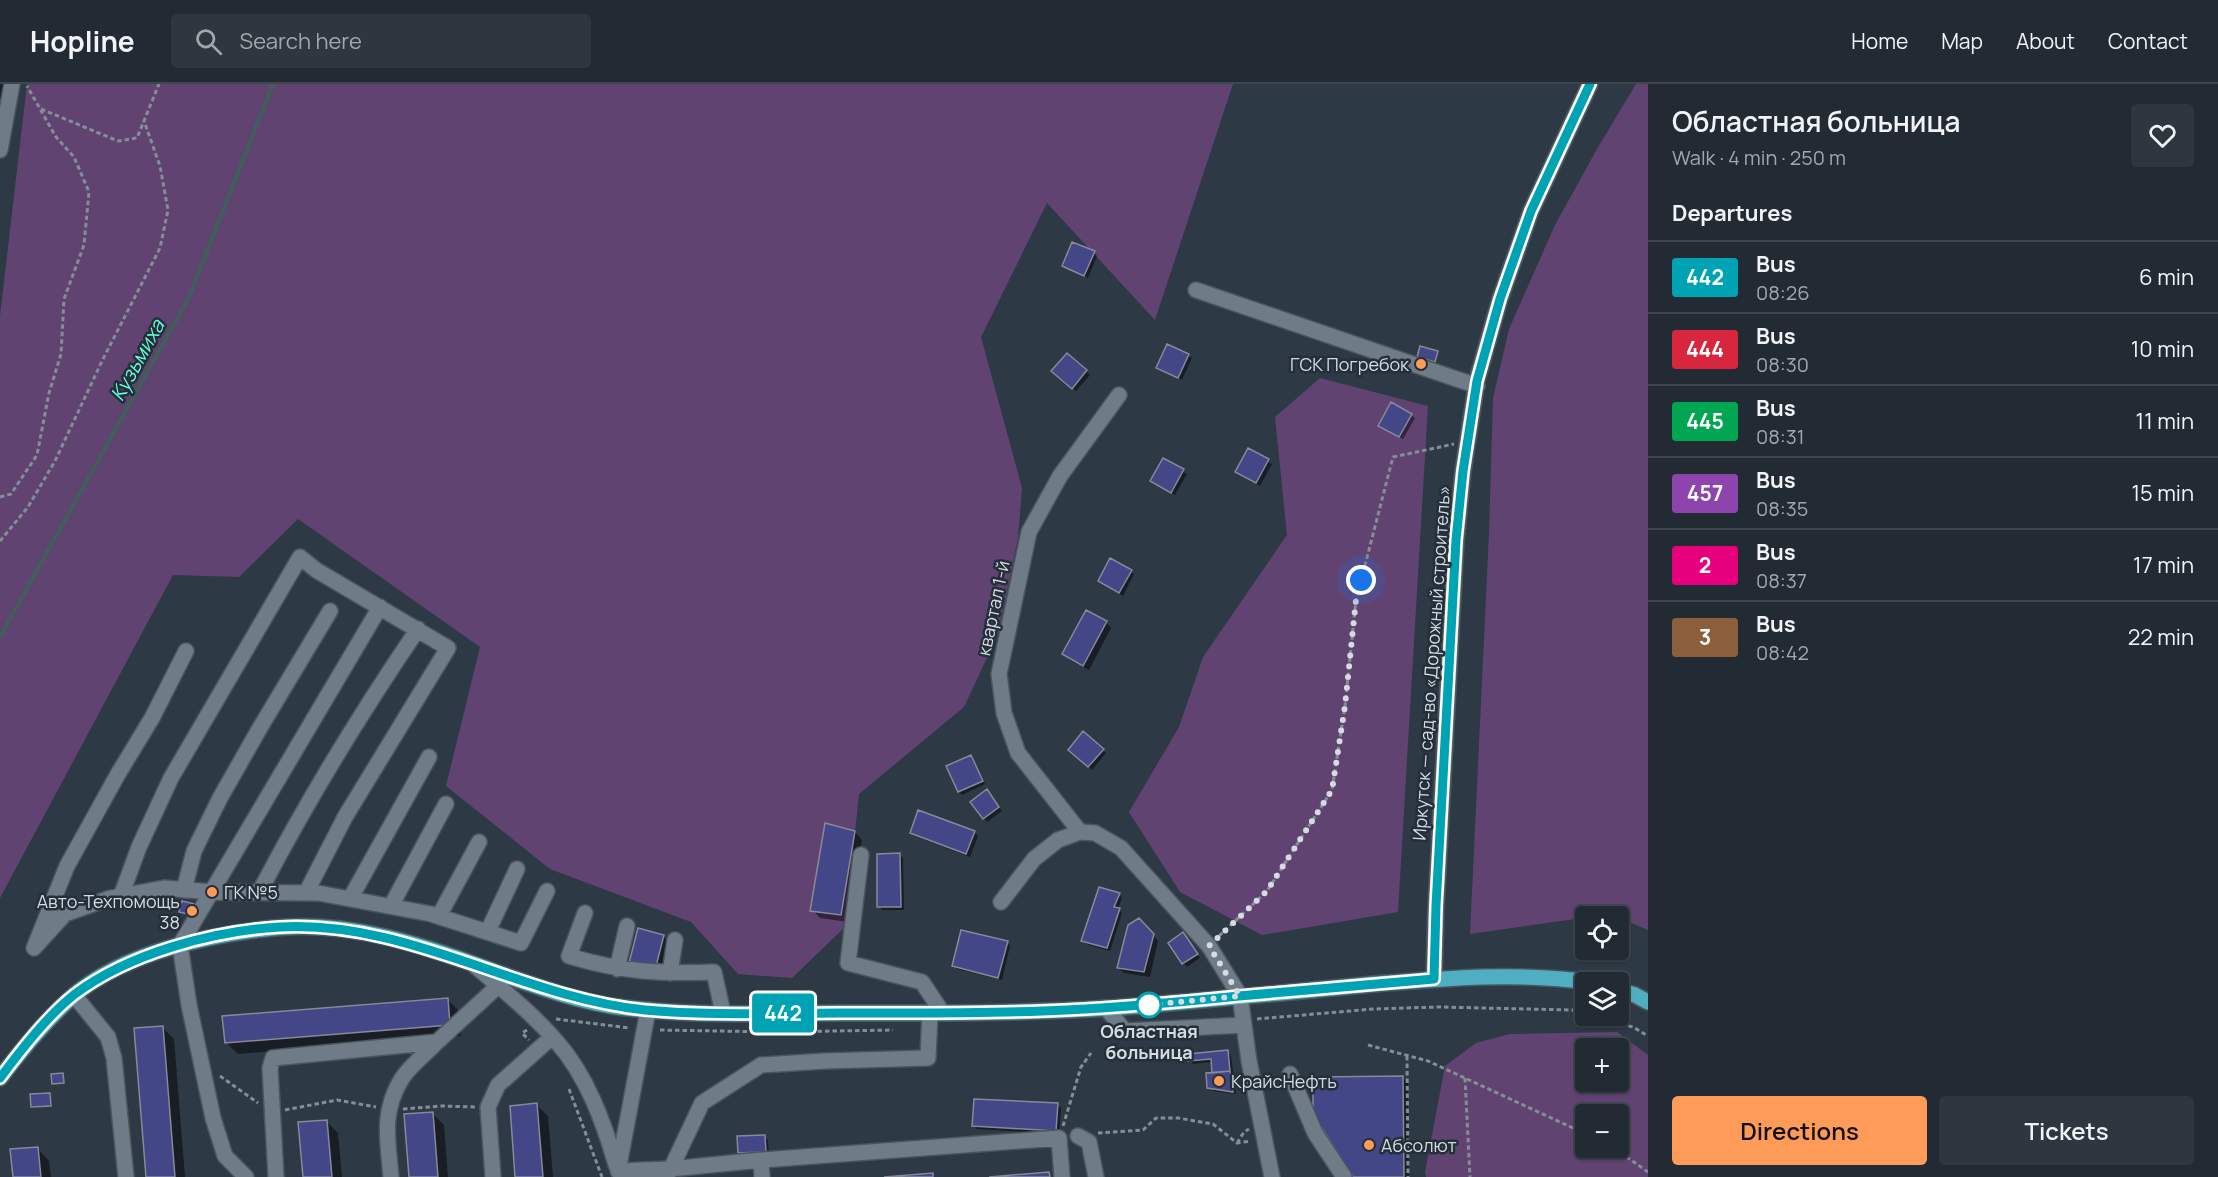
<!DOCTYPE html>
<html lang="en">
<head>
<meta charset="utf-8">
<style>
  body { margin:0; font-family:Manrope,sans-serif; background:#2e373f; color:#f1f3f6; height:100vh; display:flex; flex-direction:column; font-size:22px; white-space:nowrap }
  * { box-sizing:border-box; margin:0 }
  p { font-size:20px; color:#a2a7ac }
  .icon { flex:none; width:33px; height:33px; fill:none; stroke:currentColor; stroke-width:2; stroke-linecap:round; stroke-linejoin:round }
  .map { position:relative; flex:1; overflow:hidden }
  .sheet { display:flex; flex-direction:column; background:#222b33; width:570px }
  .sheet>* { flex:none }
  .badge { padding:0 12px; border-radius:4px; font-size:21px; line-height:39px }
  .buttons { position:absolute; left:1575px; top:822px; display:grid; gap:12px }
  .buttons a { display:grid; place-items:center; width:54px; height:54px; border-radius:6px; background:#222b33; box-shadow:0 2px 4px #0004,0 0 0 2px #3f474e; font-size:30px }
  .you { position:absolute; width:30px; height:30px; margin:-15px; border:4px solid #fff; border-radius:50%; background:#1a73e8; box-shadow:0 0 0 9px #1a73e833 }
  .map>.badge { position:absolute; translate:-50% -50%; box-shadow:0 0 0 3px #fff }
  h2 { padding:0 24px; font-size:22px; line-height:54px }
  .round { display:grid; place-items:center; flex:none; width:63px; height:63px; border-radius:6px; background:#2e373f }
  .head { display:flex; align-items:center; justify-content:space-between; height:102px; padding:0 24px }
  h1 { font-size:28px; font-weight:600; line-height:45px }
  .action { display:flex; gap:12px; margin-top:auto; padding:12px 24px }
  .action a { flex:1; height:69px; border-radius:6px; background:#fe9b59; color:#111; font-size:24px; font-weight:600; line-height:69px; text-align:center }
  .action a+a { background:#2e373f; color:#f1f3f6 }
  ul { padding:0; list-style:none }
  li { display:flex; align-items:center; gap:18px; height:72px; padding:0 24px; border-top:2px solid #3f474e }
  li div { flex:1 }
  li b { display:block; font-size:22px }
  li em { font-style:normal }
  li .badge { min-width:66px; font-weight:700; text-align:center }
  header { display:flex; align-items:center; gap:36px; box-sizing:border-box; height:84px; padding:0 30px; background:#222b33; border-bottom:2px solid #3f474e }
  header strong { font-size:28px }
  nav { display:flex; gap:33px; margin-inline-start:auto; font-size:21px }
  .search { width:420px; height:54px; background:#2e373f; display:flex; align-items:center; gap:15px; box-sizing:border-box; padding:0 21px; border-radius:6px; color:#a2a7ac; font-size:22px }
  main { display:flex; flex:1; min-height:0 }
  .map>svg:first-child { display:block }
  .green { fill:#614372; fill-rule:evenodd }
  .shadow { fill:#0007 }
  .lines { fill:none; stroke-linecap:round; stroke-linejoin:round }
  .stream { stroke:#425d5b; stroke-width:4.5 }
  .building { fill:#434687; stroke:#878999; stroke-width:1.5 }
  .minor-casing { stroke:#4a555e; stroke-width:18 }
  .major-casing { stroke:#4a555e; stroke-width:18 }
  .path { stroke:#848e97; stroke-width:3; stroke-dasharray:4.5 3; stroke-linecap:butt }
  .minor { stroke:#6f7c88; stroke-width:15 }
  .major { stroke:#50aec2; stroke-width:15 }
  .line-casing { stroke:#fff; stroke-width:14 }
  .line { stroke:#00a3b4; stroke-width:9 }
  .walk { stroke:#d4dce2; stroke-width:6; stroke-dasharray:0 10.8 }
  .poi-dot { fill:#fe9b59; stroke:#242f39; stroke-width:2 }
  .stop-dot { fill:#fff; stroke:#00a3b4; stroke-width:3 }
  .labels { text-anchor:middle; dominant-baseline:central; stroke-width:5; stroke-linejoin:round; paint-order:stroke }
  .poi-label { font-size:18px; fill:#d4dce2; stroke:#242f39; text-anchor:start }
  .street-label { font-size:18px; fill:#d4dce2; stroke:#242f39 }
  .stop-label { font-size:18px; font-weight:bold; fill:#d4dce2; stroke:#242f39 }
  .water-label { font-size:20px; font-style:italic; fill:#65fcdf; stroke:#242f39 }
</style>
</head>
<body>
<header>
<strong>Hopline</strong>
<div class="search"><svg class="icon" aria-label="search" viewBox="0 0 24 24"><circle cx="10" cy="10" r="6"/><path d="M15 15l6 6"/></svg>Search here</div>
<nav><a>Home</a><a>Map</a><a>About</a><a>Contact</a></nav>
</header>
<main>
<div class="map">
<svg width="1648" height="1093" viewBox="0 0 1648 1093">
  <rect width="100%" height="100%" fill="#2d3944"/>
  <path class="green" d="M27 0H1233L1155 236 1047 119 981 253 1022 404 1018 454 998 550 964 623 859 710 845 843 792 894 738 890 691 838 550 785 446 702 480 563 298 435 239 493 173 491 0 814V232Z
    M1636 0H1648V846L1610 830 1470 850 1489 449 1493 314 1509 245 1555 141 1597 65Z
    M1320 294 1428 322 1398 828 1262 851 1180 808 1129 728 1179 643 1203 573 1287 451 1275 333Z
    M1617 948 1648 971V1093H1426L1425 1088 1445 982 1476 959 1510 950ZM1618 964V998H1586V964ZM1618 1030V1064H1586V1030Z"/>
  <path class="shadow" d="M0 0H12L0 55Z
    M1094 168 1097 172 1088 194 1063 182Z
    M1067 271 1090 291 1076 307 1057 291Z
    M1188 271 1192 274 1182 296 1158 284Z
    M1411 331 1415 334 1403 355 1383 345Z
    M1248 366 1272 380 1260 402 1240 391Z
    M1164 376 1187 390 1175 411 1152 397Z
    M1131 487 1134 490 1123 512 1100 497Z
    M1106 538 1111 544 1089 586 1070 576 1064 570Z
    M1103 666 1106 669 1092 686 1073 669Z
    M971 673 985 700 962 711 959 707Z
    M990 711 1002 727 987 738 984 734Z
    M919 728 975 749 978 752 970 773 915 752 911 749Z
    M855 748 862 756 848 838 820 834 812 826Z
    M900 771 903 774 904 826H882L879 822Z
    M1119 810 1122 814 1118 825 1122 829 1110 867 1086 860 1082 856Z
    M1144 841 1158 857 1150 893 1124 889 1118 884Z
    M639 846 664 853 669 858 660 894Z
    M1187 854 1200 874 1187 883 1170 860Z
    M1007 858 1010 862 1002 896 957 885 954 882Z
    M447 915 459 927 461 952 238 970 226 959Z
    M162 943 174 955 185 1093H148Z
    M1228 968 1231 972 1236 1010 1213 1007 1209 1004 1213 990 1212 978 1193 980 1190 976Z
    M1403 994 1408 999 1409 1093H1355Z
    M49 1011 51 1023H32Z
    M536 1021 548 1032 553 1093H517Z
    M1057 1021 1061 1024 1059 1050 977 1045 974 1042Z
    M432 1029 444 1041 448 1093H411Z
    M326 1037 338 1049 342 1093H304Z
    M764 1053 768 1056 769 1071 743 1072 740 1068Z
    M38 1065 49 1077 51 1093H14Z"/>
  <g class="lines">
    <path class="stream" d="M0 553 189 213 273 0"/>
  </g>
  <path class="building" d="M1072 158 1095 167 1084 192 1062 182Z
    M1167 260 1189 270 1178 294 1156 284Z
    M1420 262 1438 267 1435 278 1417 273Z
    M1067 269 1087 286 1072 305 1051 287Z
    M1391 318 1412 330 1399 353 1378 342Z
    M1248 364 1269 375 1256 399 1235 388Z
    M1163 374 1184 385 1171 409 1150 397Z
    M1110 474 1132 486 1119 509 1098 497Z
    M1086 526 1107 537 1083 582 1062 570Z
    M1083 647 1104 665 1088 683 1068 666Z
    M971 671 983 697 958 708 946 682Z
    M987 705 999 723 983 735 970 718Z
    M918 726 975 747 966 770 910 749Z
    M825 739 855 747 841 831 810 827Z
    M900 769 901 823H877V770Z
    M1099 803 1120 809 1114 823 1120 824 1107 864 1081 857Z
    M182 817 195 820 192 831 179 828Z
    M1139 834 1154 850 1144 888 1117 884 1128 841Z
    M638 844 664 851 654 890 628 883Z
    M961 846 1008 857 998 894 952 882Z
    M1183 848 1198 870 1182 880 1168 859Z
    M448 914 450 941 225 959 222 932Z
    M163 942 175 1093H146L134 944Z
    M1228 966 1230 987 1212 989 1211 975 1188 977V970Z
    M1230 987 1233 1008 1207 1004 1206 989Z
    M63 989 64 999 52 1000 51 990Z
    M1403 992 1404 1093H1353L1313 1030V993Z
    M50 1009 51 1022 31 1023 30 1010Z
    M974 1015 1058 1019 1056 1047 972 1042Z
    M537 1019 543 1093H515L510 1022Z
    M433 1028 438 1093H409L404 1030Z
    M327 1036 332 1093H303L298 1038Z
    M765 1051 766 1068 738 1069 737 1052Z
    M38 1063 41 1093H13L10 1065Z
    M1049 1088 1050 1093H989Z
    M933 1089V1093H884Z"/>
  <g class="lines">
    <g class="minor-casing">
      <path id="minor" d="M0 66 12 0
        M1196 206 1477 302
        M186 567 152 634 118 690 67 782 34 864 65 830 110 814 164 804 212 808 318 809 431 830 521 859 547 807
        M1080 748 1018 669 1004 629 999 590 1029 448 1060 392 1119 311
        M861 771 848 879 922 898 942 928
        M184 806 194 767 220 714 261 642 330 527
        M260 807C307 717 360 630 418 545
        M121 812 139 763 171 694 300 473 316 486 448 564 345 733 306 809
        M350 815 429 673
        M1001 818 1034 775 1058 756 1080 748 1095 749 1121 764 1209 862 1240 912 1249 977 1272 1093
        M391 822 446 720
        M585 829 569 872C621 888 661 890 714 888L723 929
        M439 832 479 758
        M488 847 517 785
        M473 880C502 905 533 930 557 958 587 992 604 1039 616 1081
        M617 885 627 842
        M670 889 675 856
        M1434 895 1436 822 1456 457 1463 387 1477 296 1500 215 1531 127 1590 0
        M74 911 108 953 114 974 126 1093
        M1106 924 1125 947 1244 941
        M648 926 618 1087 670 1085 761 1076 762 1093
        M1290 990 1315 1049 1344 1093
        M1078 1052 1089 1058 1096 1093
        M761 1076 1059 1054 1062 1093
        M246 1093 225 1072 213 1034 189 921 180 861 380 523
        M276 1093 270 984 273 974 437 958 498 902
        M391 1093C388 1057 381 1029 401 996 409 982 426 970 437 958
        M493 1093 488 1023 498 1001 552 953
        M667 1093 702 1019 761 981 825 977 928 974 930 929"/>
    </g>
    <g class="major-casing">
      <path id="major" d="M1618 906 1635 911 1648 918
        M0 994C22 965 45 937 72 913 122 869 208 851 273 844 354 835 433 865 507 892 541 904 576 916 611 922 687 933 766 929 843 929 948 929 1054 930 1159 920 1231 914 1302 907 1374 900 1447 894 1517 888 1590 898"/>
    </g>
    <path class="path" d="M41 25 118 57 137 54 159 0
      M0 413 11 410 37 371 49 309 61 270 64 215 84 161 89 108 74 73 56 53 27 2
      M0 457 28 423 55 377 103 275 160 164 168 126 160 82 144 37
      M1219 852 1267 807 1332 706 1345 622 1356 516 1393 373 1454 360
      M1592 932 1633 943 1648 952
      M556 935 630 944
      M1257 935 1373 925 1439 923 1572 926 1586 930
      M527 946 522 949 529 956
      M660 946 776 948 893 946
      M1368 961 1428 977 1586 1050
      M1407 972 1408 1093
      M220 992 258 1019
      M1465 994 1470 1093
      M569 1005 602 1093
      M403 1025 442 1022 475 1023
      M285 1026 337 1016 376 1023
      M1063 1042 1081 983 1091 969
      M1098 1049 1143 1046 1156 1034H1178L1213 1040 1237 1059 1251 1057
      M1237 1059 1244 1048 1249 1045
      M1614 1064 1648 1088"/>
    <use href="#minor" class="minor"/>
    <use href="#major" class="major"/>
  </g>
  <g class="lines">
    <g class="line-casing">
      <path id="line" d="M0 994C21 966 48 931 75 910 130 869 213 847 280 843 409 836 519 913 645 926 709 932 776 929 841 929 916 929 991 930 1066 926 1124 923 1181 918 1239 912 1304 906 1369 901 1434 895L1436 822 1456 456 1463 387 1477 297 1500 215 1531 127 1590 0"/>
    </g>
    <use href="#line" class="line"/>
    <path class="walk" d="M1149 921 1240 912 1209 862 1267 807 1332 706 1345 622 1356 516 1361 496"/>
  </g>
  <g class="poi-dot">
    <circle cx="1421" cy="280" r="6"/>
    <circle cx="212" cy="808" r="6"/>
    <circle cx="192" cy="827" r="6"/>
    <circle cx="1219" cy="997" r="6"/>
    <circle cx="1369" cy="1061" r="6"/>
  </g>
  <circle class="stop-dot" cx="1149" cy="921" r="12"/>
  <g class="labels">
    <g class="poi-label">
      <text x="1409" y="280" text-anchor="end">ГСК Погребок</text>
      <text x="224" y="808">ГК №5</text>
      <text x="180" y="817" text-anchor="end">Авто-Техпомощь<tspan x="180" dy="21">38</tspan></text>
      <text x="1231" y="997">КрайсНефть</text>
      <text x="1381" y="1061">Абсолют</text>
    </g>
    <g class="street-label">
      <text transform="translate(993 524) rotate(-78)">квартал 1-й</text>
      <text transform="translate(1431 579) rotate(-86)">Иркутск — сад-во «Дорожный строитель»</text>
    </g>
    <g class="stop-label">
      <text x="1149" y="947">Областная<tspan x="1149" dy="21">больница</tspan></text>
    </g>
    <g class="water-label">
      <text transform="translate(137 276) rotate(-61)">Кузьмиха</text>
    </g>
  </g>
</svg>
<div class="buttons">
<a><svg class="icon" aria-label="locate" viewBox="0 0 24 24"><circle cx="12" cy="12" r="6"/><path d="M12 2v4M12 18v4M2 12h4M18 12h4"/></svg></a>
<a><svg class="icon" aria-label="layers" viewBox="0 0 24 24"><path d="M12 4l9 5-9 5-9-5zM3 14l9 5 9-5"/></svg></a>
<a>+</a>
<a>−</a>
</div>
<div class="you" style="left:1361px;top:496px"></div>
<b class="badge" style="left:783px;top:929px;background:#00a3b4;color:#fff">442</b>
</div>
<section class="sheet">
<div class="head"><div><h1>Областная больница</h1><p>Walk · 4 min · 250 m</p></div><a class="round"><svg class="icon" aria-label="heart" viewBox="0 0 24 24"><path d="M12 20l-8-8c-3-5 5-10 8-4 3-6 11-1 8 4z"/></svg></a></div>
<h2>Departures</h2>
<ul>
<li><span class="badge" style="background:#00a3b4;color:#fff">442</span><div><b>Bus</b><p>08:26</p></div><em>6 min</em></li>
<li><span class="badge" style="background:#d7263d;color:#fff">444</span><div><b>Bus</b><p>08:30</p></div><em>10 min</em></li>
<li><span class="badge" style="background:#00a651;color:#fff">445</span><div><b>Bus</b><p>08:31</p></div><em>11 min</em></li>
<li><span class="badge" style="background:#8e44ad;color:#fff">457</span><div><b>Bus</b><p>08:35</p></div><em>15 min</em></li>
<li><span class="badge" style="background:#e6007e;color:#fff">2</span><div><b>Bus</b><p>08:37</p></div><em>17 min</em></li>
<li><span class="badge" style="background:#8b5e3c;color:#fff">3</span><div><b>Bus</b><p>08:42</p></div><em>22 min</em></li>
</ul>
<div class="action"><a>Directions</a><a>Tickets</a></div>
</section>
</main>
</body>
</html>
